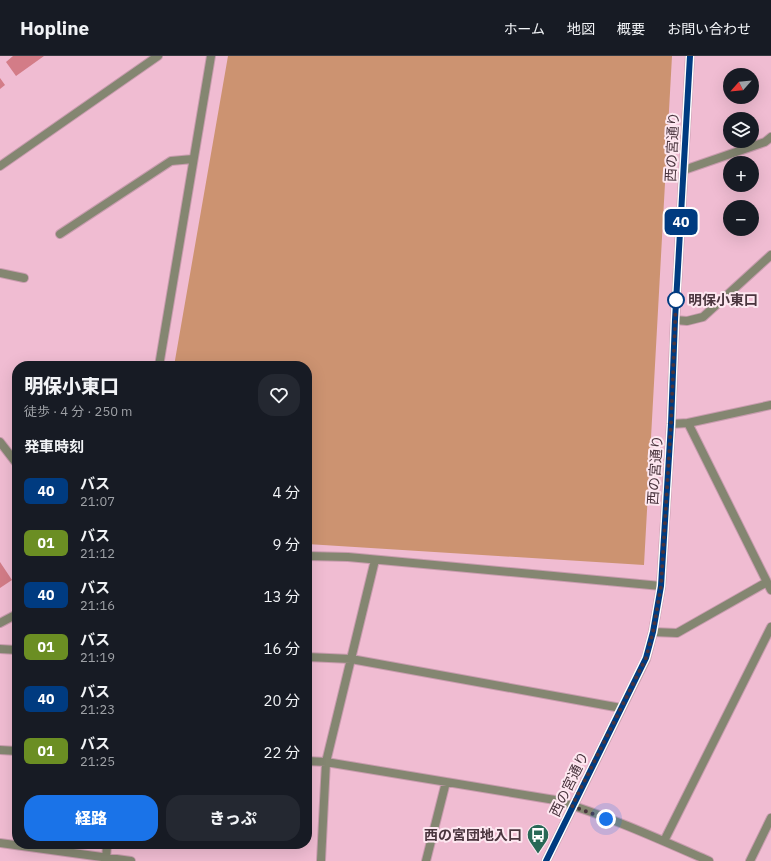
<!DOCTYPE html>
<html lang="ja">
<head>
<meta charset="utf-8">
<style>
  body { margin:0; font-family:"IBM Plex Sans","Noto Sans JP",sans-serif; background:#242831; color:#f1f3f6; height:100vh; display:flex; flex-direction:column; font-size:15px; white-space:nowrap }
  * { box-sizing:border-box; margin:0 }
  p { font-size:13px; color:#9ea1a6 }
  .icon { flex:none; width:22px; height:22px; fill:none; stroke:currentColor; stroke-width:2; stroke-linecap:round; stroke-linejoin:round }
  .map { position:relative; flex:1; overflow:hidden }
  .side { position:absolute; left:12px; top:305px; width:300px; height:488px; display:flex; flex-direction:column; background:#171b24; border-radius:16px; box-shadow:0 4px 16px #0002 }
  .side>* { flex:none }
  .badge { padding:0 8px; border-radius:6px; font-size:14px; line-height:26px }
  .needle { width:26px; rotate:243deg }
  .tools { position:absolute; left:723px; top:12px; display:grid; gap:8px }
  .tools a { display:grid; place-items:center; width:36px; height:36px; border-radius:50%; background:#171b24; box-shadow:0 4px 16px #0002; font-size:20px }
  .you { position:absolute; width:20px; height:20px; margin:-10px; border:3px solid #fff; border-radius:50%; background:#1a73e8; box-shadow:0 0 0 6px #1a73e833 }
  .map>.badge { position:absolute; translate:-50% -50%; box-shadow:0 0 0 2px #fff }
  h2 { padding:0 12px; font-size:15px; line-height:36px }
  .round { display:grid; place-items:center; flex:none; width:42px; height:42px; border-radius:16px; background:#242831 }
  .headline { display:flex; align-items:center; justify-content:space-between; height:68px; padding:0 12px }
  h1 { font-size:19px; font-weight:800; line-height:30px }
  .primary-button { display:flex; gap:8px; margin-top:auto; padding:8px 12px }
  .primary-button a { flex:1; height:46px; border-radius:16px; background:#1a73e8; color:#fff; font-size:16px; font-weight:800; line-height:46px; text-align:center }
  .primary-button a+a { background:#242831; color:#f1f3f6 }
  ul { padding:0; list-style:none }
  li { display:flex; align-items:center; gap:12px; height:52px; padding:0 12px }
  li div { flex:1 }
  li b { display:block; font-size:15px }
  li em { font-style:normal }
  li .badge { min-width:44px; font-weight:700; text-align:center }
  header { display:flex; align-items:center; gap:24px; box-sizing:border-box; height:56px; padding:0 20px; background:#171b24; border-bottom:1px solid #363941 }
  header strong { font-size:19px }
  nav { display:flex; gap:22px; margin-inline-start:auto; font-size:14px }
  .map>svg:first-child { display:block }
  .green { fill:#cc9371 }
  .building { fill:#d37c87 }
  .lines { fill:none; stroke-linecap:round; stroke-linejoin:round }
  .street-casing { stroke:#c89cae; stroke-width:10 }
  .secondary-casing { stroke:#c89cae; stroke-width:10 }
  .street { stroke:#848671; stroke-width:8 }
  .secondary { stroke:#616346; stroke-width:8 }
  .line-casing { stroke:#fff; stroke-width:9 }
  .line { stroke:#003b80; stroke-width:6 }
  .walk { stroke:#4a353e; stroke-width:4; stroke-dasharray:0 7.2 }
  .stop-dot { fill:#fff; stroke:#003b80; stroke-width:2 }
  .labels { text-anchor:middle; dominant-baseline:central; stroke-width:4; stroke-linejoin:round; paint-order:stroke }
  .street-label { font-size:14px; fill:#4a353e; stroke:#fde7f0 }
  .stop-label { font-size:14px; font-weight:bold; fill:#4a353e; stroke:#fde7f0; text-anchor:start }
  .poi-label { font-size:14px; font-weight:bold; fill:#4a353e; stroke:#fde7f0; text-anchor:end }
</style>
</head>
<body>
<header>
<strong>Hopline</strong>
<nav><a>ホーム</a><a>地図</a><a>概要</a><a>お問い合わせ</a></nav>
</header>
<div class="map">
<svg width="771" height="805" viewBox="0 0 771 805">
  <rect width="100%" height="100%" fill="#f0bcd2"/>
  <path class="green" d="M228 0H672L644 509 307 488V310H174Z"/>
  <path class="building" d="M13 0H44L16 20 6 6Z
    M0 22 5 29 0 33Z
    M0 506 12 524 0 532Z"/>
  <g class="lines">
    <g class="street-casing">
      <path id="street" d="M0 110 158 0
        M684 114 765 86 771 81
        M60 178 171 105 193 103
        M0 217 24 222
        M675 264 687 265 703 261 771 199
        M159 310 211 0
        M688 367 771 349
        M671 368 688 367 771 534
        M0 386 17 408
        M307 500 348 501 661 530
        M0 567 17 558
        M653 576 677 577 767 526
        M0 593 17 594
        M307 601 351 603 621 652
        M0 694 17 695
        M307 705 326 706 555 744C608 760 659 783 709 805
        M664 785 771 571
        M0 787 131 805
        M106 805 107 788
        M321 805 326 706 375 504
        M426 805 446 726
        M750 805 771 762"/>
    </g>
    <g class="secondary-casing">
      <path id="secondary" d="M546 805 646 603 653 576 661 530 671 368 675 264 690 0"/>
    </g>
    <use href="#street" class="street"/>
    <use href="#secondary" class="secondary"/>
  </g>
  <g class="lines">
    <g class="line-casing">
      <path id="line" d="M546 805 646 602 653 576 661 530 671 368 675 264 690 0"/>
    </g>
    <use href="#line" class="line"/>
    <path class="walk" d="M606 763 572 750 646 602 653 576 661 530 671 368 676 244"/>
  </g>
  <defs>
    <g id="bus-pin" transform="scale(1.15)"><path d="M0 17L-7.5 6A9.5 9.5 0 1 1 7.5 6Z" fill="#286856" stroke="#fde7f0"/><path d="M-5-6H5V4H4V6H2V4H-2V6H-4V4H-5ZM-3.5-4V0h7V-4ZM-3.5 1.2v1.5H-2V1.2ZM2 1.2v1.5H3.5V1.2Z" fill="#fff"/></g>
  </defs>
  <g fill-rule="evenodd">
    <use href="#bus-pin" x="538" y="779"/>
  </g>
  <circle class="stop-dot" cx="676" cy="244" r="8"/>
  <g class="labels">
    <g class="street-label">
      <text transform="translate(672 91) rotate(-87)">西の宮通り</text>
      <text transform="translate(655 414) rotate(-86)">西の宮通り</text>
      <text transform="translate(569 728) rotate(-64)">西の宮通り</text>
    </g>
    <g class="stop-label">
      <text x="688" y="244">明保小東口</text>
    </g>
    <g class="poi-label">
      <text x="522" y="779">西の宮団地入口</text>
    </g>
  </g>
</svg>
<div class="tools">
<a><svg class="needle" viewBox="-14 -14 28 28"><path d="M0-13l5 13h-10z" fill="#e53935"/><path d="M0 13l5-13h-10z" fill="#9ea1a6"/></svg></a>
<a><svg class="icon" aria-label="layers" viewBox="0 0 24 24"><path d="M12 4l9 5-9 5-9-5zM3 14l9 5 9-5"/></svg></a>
<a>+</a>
<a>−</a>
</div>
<div class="you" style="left:606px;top:763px"></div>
<b class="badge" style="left:681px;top:166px;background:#003b80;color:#fff">40</b>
<section class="side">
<div class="headline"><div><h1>明保小東口</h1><p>徒歩 · 4 分 · 250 m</p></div><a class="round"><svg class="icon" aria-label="heart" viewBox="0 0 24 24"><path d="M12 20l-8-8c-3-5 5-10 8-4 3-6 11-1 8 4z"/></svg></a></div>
<h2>発車時刻</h2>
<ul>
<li><span class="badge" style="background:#003b80;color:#fff">40</span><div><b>バス</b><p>21:07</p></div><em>4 分</em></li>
<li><span class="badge" style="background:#6b8e23;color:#fff">01</span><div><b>バス</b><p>21:12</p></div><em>9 分</em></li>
<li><span class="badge" style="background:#003b80;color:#fff">40</span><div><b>バス</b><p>21:16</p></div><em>13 分</em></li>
<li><span class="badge" style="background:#6b8e23;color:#fff">01</span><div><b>バス</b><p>21:19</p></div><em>16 分</em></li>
<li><span class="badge" style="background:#003b80;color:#fff">40</span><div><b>バス</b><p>21:23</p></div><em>20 分</em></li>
<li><span class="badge" style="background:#6b8e23;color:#fff">01</span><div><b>バス</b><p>21:25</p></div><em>22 分</em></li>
</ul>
<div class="primary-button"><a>経路</a><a>きっぷ</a></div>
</section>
</div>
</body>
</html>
